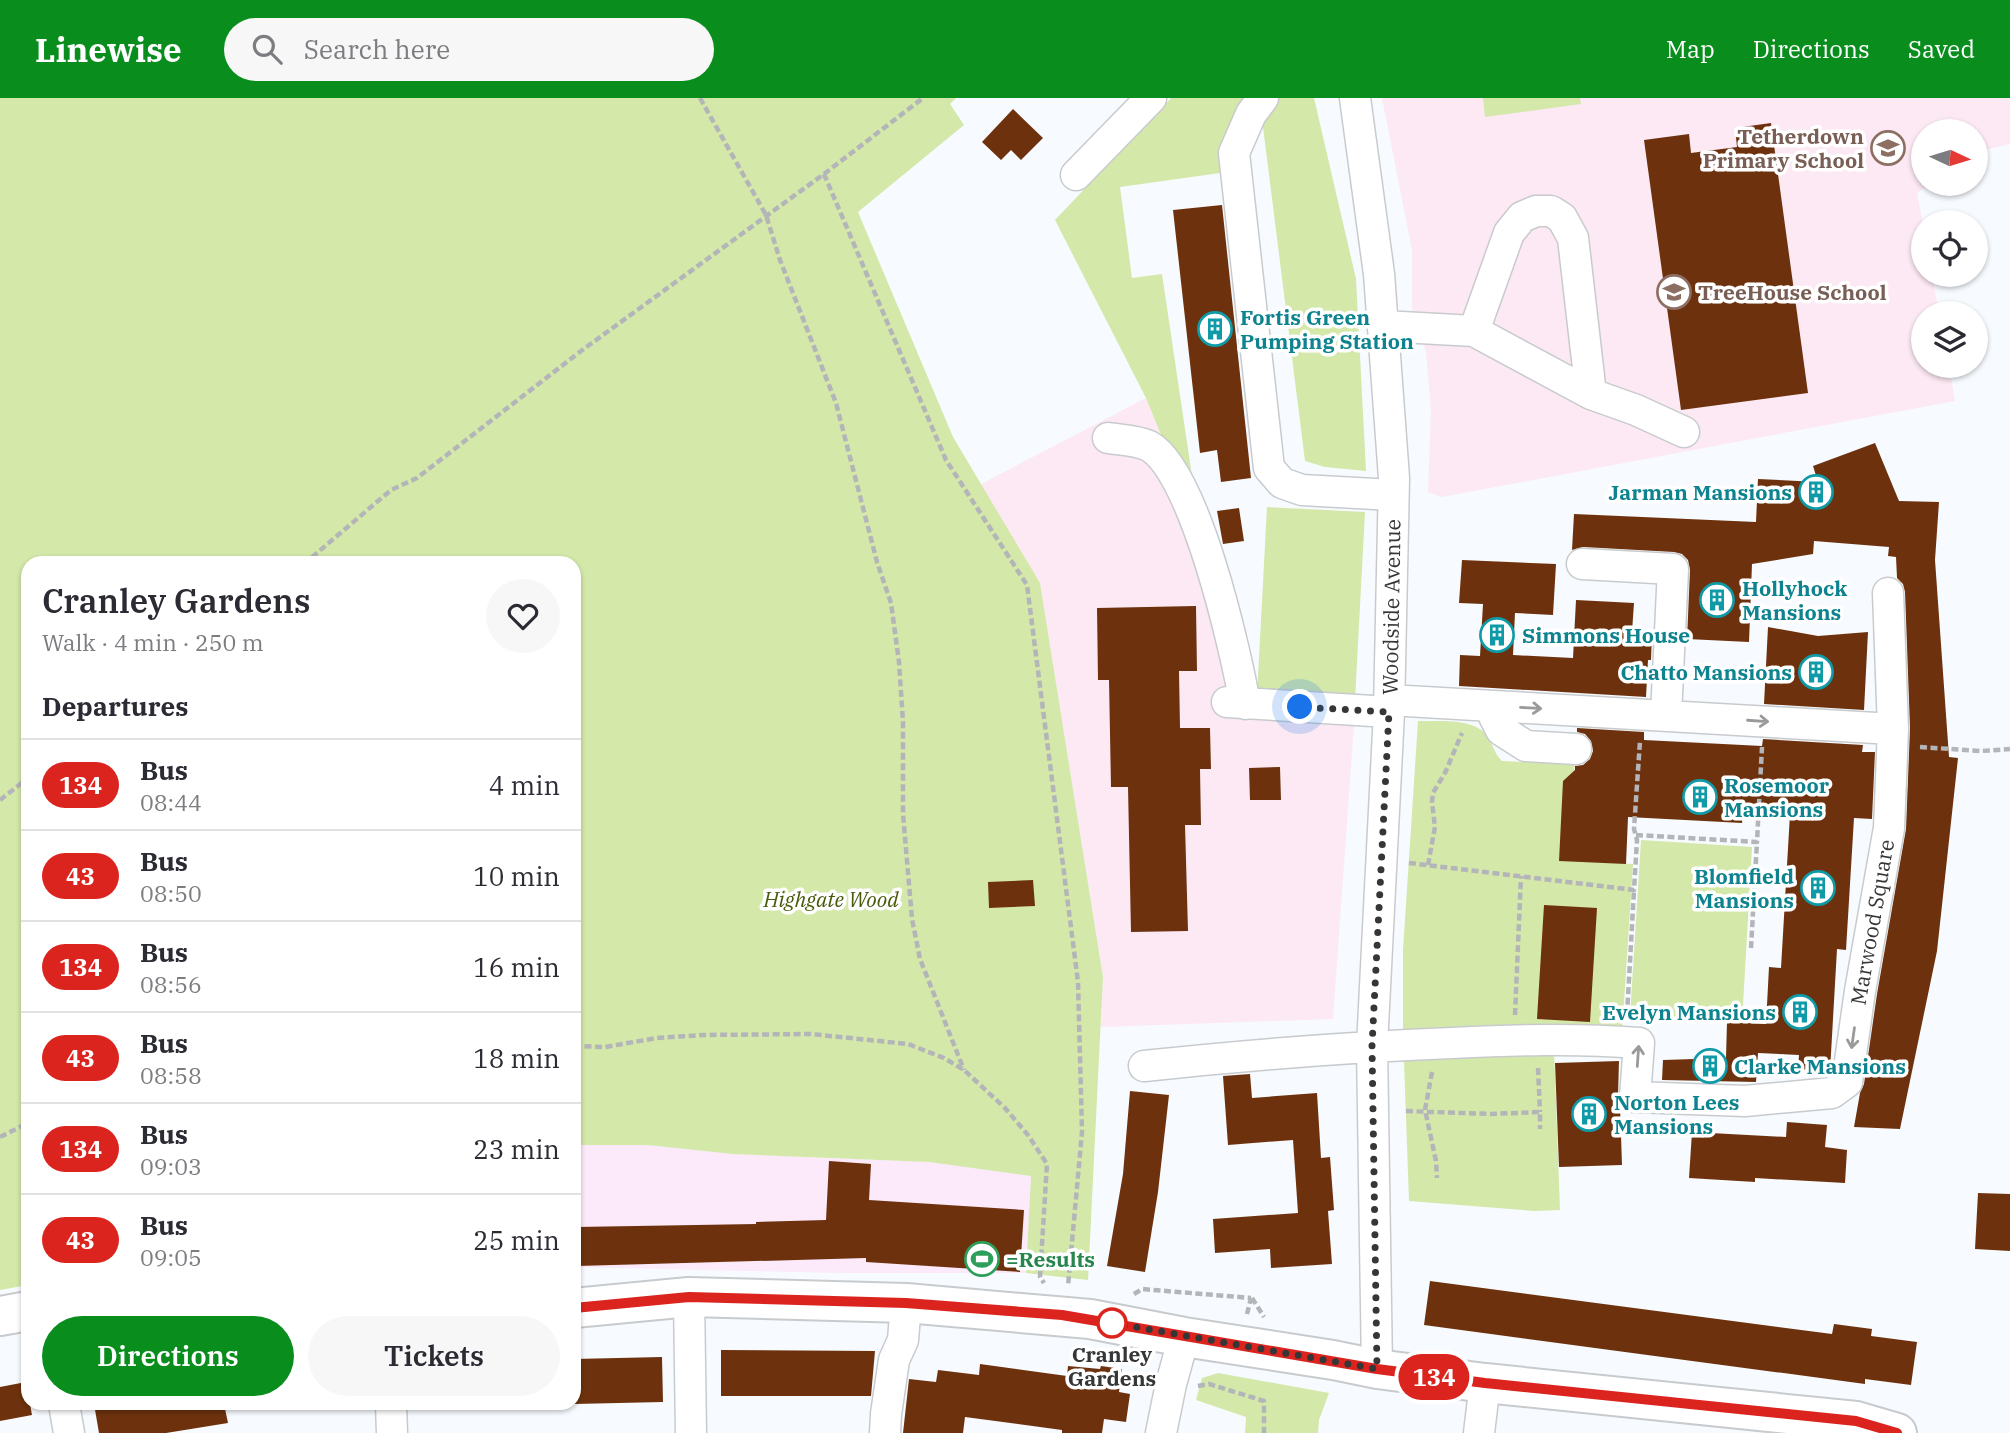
<!DOCTYPE html>
<html lang="en">
<head>
<meta charset="utf-8">
<style>
  body { margin:0; font-family:"IBM Plex Serif",serif; background:#f7f7f7; color:#2b2b33; height:100vh; display:flex; flex-direction:column; font-size:26px; white-space:nowrap }
  * { box-sizing:border-box; margin:0 }
  p { font-size:23px; color:#7c7c81 }
  .icon { flex:none; width:38px; height:38px; fill:none; stroke:currentColor; stroke-width:2; stroke-linecap:round; stroke-linejoin:round }
  .map { position:relative; flex:1; overflow:hidden }
  .panel { position:absolute; left:21px; top:458px; width:560px; height:854px; display:flex; flex-direction:column; background:#fff; border-radius:21px; box-shadow:0 2px 5px #0004 }
  .panel>* { flex:none }
  .badge { padding:0 14px; border-radius:23px; font-size:24px; line-height:46px }
  .needle { width:46px; rotate:94deg }
  .fabs { position:absolute; left:1911px; top:21px; display:grid; gap:14px }
  .fabs a { display:grid; place-items:center; width:77px; height:77px; border-radius:50%; background:#fff; box-shadow:0 2px 5px #0004; font-size:35px }
  .you { position:absolute; width:35px; height:35px; margin:-18px; border:5px solid #fff; border-radius:50%; background:#1a73e8; box-shadow:0 0 0 10px #1a73e833 }
  .map>.badge { position:absolute; translate:-50% -50%; box-shadow:0 0 0 4px #fff }
  h2 { padding:0 21px; font-size:26px; line-height:63px }
  .round { display:grid; place-items:center; flex:none; width:74px; height:74px; border-radius:37px; background:#f7f7f7 }
  .overview { display:flex; align-items:center; justify-content:space-between; height:119px; padding:0 21px }
  h1 { font-size:33px; font-weight:600; line-height:52px }
  .primary-button { display:flex; gap:14px; margin-top:auto; padding:14px 21px }
  .primary-button a { flex:1; height:80px; border-radius:42px; background:#098e1d; color:#fff; font-size:28px; font-weight:600; line-height:80px; text-align:center }
  .primary-button a+a { background:#f7f7f7; color:#2b2b33 }
  ul { padding:0; list-style:none }
  li { display:flex; align-items:center; gap:21px; height:91px; padding:0 21px; border-top:2px solid #e1e1e2 }
  li div { flex:1 }
  li b { display:block; font-size:26px }
  li em { font-style:normal }
  li .badge { min-width:77px; font-weight:700; text-align:center }
  header { display:flex; align-items:center; gap:42px; box-sizing:border-box; height:98px; padding:0 35px; background:#098e1d; color:#fff }
  header strong { font-size:33px }
  nav { display:flex; gap:38px; margin-inline-start:auto; font-size:24px }
  .search { width:490px; height:63px; background:#f7f7f7; display:flex; align-items:center; gap:18px; box-sizing:border-box; padding:0 24px; border-radius:38px; color:#7c7c81; font-size:26px }
  .map>svg:first-child { display:block }
  .commercial { fill:#fce9f9 }
  .education { fill:#fce9f3 }
  .green { fill:#d4e8aa }
  .building { fill:#6d320d }
  .lines { fill:none; stroke-linecap:round; stroke-linejoin:round }
  .minor-casing { stroke:#c8cbce; stroke-width:33 }
  .major-casing { stroke:#c8cbce; stroke-width:42 }
  .path { stroke:#b3b5b8; stroke-width:4.5; stroke-dasharray:7 3.5; stroke-linecap:butt }
  .minor { stroke:#fff; stroke-width:30 }
  .major { stroke:#fff; stroke-width:38 }
  .oneway { stroke:#9a9a9b }
  .line-casing { stroke:#fff; stroke-width:16 }
  .line { stroke:#dc241f; stroke-width:10 }
  .walk { stroke:#353637; stroke-width:7; stroke-dasharray:0 12.6 }
  .stop-dot { fill:#fff; stroke:#dc241f; stroke-width:3.5 }
  .labels { text-anchor:middle; dominant-baseline:central; stroke-width:7; stroke-linejoin:round; paint-order:stroke }
  .education-label { font-size:21px; font-weight:bold; fill:#785e54; stroke:#fff; text-anchor:end }
  .culture-label { font-size:21px; font-weight:bold; fill:#0d838f; stroke:#fff; text-anchor:start }
  .street-label { font-size:21px; fill:#353637; stroke:#fff }
  .park-label { font-size:21px; font-style:italic; fill:#475a0a; stroke:#fff }
  .leisure-label { font-size:21px; font-weight:bold; fill:#27864d; stroke:#fff; text-anchor:start }
  .stop-label { font-size:21px; font-weight:bold; fill:#353637; stroke:#fff }
</style>
</head>
<body>
<header>
<strong>Linewise</strong>
<div class="search"><svg class="icon" aria-label="search" viewBox="0 0 24 24"><circle cx="10" cy="10" r="6"/><path d="M15 15l6 6"/></svg>Search here</div>
<nav><a>Map</a><a>Directions</a><a>Saved</a></nav>
</header>
<div class="map">
<svg width="2010" height="1335" viewBox="0 0 2010 1335">
  <rect width="100%" height="100%" fill="#f7fafe"/>
  <path class="commercial" d="M574 1047H647L733 1056 929 1064 1031 1078 1026 1175H847L574 1169Z"/>
  <path class="education" d="M1382 0H2010V46L1976 54V33H1923V86H1930L1917 95 1923 127V177H1932L1939 215H1923V268H1949L1955 303 1442 399 1428 394 1431 312 1426 254 1412 211V152Z
    M1146 300 1200 432 1257 598 1355 612 1333 921 1101 929 1103 878 1040 486 981 386Z"/>
  <path class="green" d="M0 0H956L950 6 964 27 858 114 953 339 1040 485 1103 879 1088 1182 1026 1175 1031 1078 929 1064 733 1056 647 1047H574V466H28V1187L0 1192Z
    M1171 0H1248L1226 42 1220 75 1120 89 1132 180 1162 176 1200 432 1146 300 1055 122Z
    M1272 0H1314L1356 181 1366 373 1325 369 1305 363 1261 13Z
    M1483 0H1580L1581 6 1485 19Z
    M1267 409 1365 414 1355 602 1257 598Z
    M1418 623C1440 624 1474 619 1488 639 1493 647 1495 657 1502 663L1575 666 1559 762 1633 766 1622 935 1403 940V852Z
    M1641 742 1752 749 1742 925 1630 918Z
    M1554 952 1560 1112 1534 1113 1409 1103 1404 963Z
    M1218 1275 1329 1295 1319 1322 1318 1335H1245L1246 1319 1196 1302 1202 1280Z"/>
  <path class="building" d="M1013 11 1043 40 1021 62 1011 52 1001 62 982 44Z
    M1771 25 1808 295 1681 312 1644 42 1689 36 1691 55 1737 49 1735 30Z
    M1222 107 1251 380 1221 384 1217 352 1200 355 1173 112Z
    M1875 345 1899 403 1939 404 1935 462 1949 659 1958 660 1937 853 1900 1031 1854 1029 1860 995 1864 986 1877 896 1906 731 1910 630 1905 494 1903 486 1897 480 1896 459 1888 458 1889 449 1814 443 1813 456 1752 466 1749 544 1687 541 1690 472 1688 462 1682 456 1674 454 1583 449 1572 452 1574 416 1756 424 1758 381 1818 384 1813 368Z
    M1239 410 1244 443 1223 446 1217 413Z
    M1462 462 1556 466 1553 517 1515 515 1513 557 1573 560 1576 502 1634 505 1632 534 1652 535 1651 562H1648L1646 599 1459 588 1460 557 1480 558 1483 506 1459 505Z
    M1196 508 1197 573H1179L1180 630H1210L1211 671H1200L1201 727H1185L1188 833 1131 834 1128 689H1111L1109 582H1098L1097 510Z
    M1768 529 1818 538 1868 534 1864 612 1764 606Z
    M1577 630 1644 634V642L1762 648 1763 641 1863 647 1862 654H1875L1872 721 1854 720 1846 852 1837 851 1830 973 1798 971 1799 957 1758 955 1756 984 1662 982 1663 962 1726 960 1727 924 1766 926 1769 869 1781 870 1790 716 1743 713 1742 725 1628 719 1626 766 1559 763 1563 683 1575 672V668L1583 667 1590 661 1593 653 1591 643 1585 636 1577 634Z
    M1280 669 1281 702H1250L1249 670Z
    M1033 782 1035 808 989 810 988 784Z
    M1544 807 1597 810 1590 924 1537 921Z
    M1619 963 1618 998 1620 1008 1622 1067 1559 1069 1555 965Z
    M1250 976 1252 1000 1317 995 1321 1060 1330 1059 1334 1112 1328 1113 1332 1166 1271 1170 1270 1151 1215 1155 1213 1121 1298 1115 1293 1042 1228 1047 1223 978Z
    M1130 993 1169 997 1158 1094 1145 1174 1107 1168 1123 1076Z
    M1787 1024 1827 1027 1825 1049 1847 1052 1845 1085 1755 1080V1084L1689 1080 1692 1034 1786 1039Z
    M829 1063 871 1066 869 1102 1024 1112 1020 1174 866 1164V1160L577 1168 576 1129 756 1126V1124L826 1122Z
    M1978 1095 2010 1096V1153L1975 1151Z
    M1430 1183 1832 1236 1834 1226 1872 1231 1871 1238 1917 1244 1911 1287 1865 1281V1286L1424 1227Z
    M721 1252 875 1253 871 1298H721Z
    M662 1259 663 1304 574 1306V1261Z
    M980 1266 1067 1278 1068 1268 1100 1271 1101 1268 1122 1271 1119 1294 1130 1296 1126 1324 1104 1321 1102 1335H1062V1332L965 1319 963 1335H903L909 1281 936 1284 938 1272 979 1277Z
    M26 1284 28 1306H30L32 1317 0 1323V1289Z
    M94 1306H224L228 1325 166 1335H99Z"/>
  <g class="lines">
    <g class="minor-casing">
      <path id="minor" d="M1263 0 1251 16 1234 55 1269 370 1282 385 1302 392 1393 397
        M1355 0 1379 176 1394 380 1389 614 1372 948 1377 1271
        M1076 77 1151 0
        M1383 228 1474 233 1509 135 1522 119 1536 113H1551L1562 120 1573 140 1591 296 1636 312 1684 334
        M1474 233 1591 296
        M1108 340C1121 342 1137 342 1149 348 1195 373 1236 554 1245 606
        M1582 466 1673 471 1666 617
        M1888 495 1893 631
        M1227 604 1389 614
        M1489 608 1501 632 1526 648 1576 651
        M1144 968C1247 957 1349 949 1452 945 1515 942 1576 940 1639 945L1635 999 1745 1003 1832 995 1847 984 1860 893 1889 730 1893 631 1389 602
        M689 1199 691 1335
        M64 1306 69 1335
        M391 1306 392 1335
        M885 1335 886 1316 894 1262 903 1242 906 1205
        M1161 1335 1171 1286 1184 1239
        M1479 1335 1485 1285"/>
    </g>
    <g class="major-casing">
      <path id="major" d="M574 1210 689 1199 906 1205 1090 1221 1184 1239 1333 1262 1377 1271 1485 1285 1856 1323 1897 1335
        M0 1218 28 1213"/>
    </g>
    <path class="path" d="M700 0 766 117 780 162 836 305 877 464 891 505 899 564 903 624V716L912 821 920 861 964 972
      M824 76 946 362 1027 487 1078 884 1082 1034 1068 1188
      M304 466 391 392 417 380 581 253 824 76 923 0
      M1920 649 1981 653 2010 651
      M0 702 28 680
      M1636 737 1757 744 1762 649
      M1409 765 1634 792 1637 742 1634 731 1640 643
      M1428 767 1435 729 1432 704 1433 695 1445 675 1462 635
      M1751 850 1757 744
      M1515 917 1521 778
      M1627 917 1634 792
      M574 948 605 949 657 940 703 937 811 936 908 946 944 960 964 972 1005 1010 1028 1037 1047 1066 1040 1179 1044 1185
      M1538 970 1540 1014
      M1432 974 1425 1012 1436 1063 1437 1080
      M1406 1013 1490 1016 1540 1014V1031
      M0 1039 28 1025
      M1134 1196 1142 1191 1251 1200
      M1252 1200 1264 1219
      M1247 1216 1251 1200
      M1198 1288 1209 1286 1264 1303V1335"/>
    <use href="#minor" class="minor"/>
    <use href="#major" class="major"/>
  </g>
  <defs><path id="oneway-shaft" d="M-6 0H5M1.5-3L5.5 0L1.5 3" fill="none" stroke-width="1.6" stroke-linecap="round" stroke-linejoin="round" transform="scale(1.75)"/></defs>
  <g class="oneway">
    <use href="#oneway-shaft" transform="translate(1531 610) rotate(3)"/>
    <use href="#oneway-shaft" transform="translate(1758 623) rotate(4)"/>
    <use href="#oneway-shaft" transform="translate(1853 940) rotate(98)"/>
    <use href="#oneway-shaft" transform="translate(1638 958) rotate(-86)"/>
  </g>
  <g class="lines">
    <g class="line-casing">
      <path id="line" d="M574 1210 689 1199 906 1205 1062 1217 1377 1271 1485 1285 1856 1323 1897 1335"/>
    </g>
    <use href="#line" class="line"/>
    <path class="walk" d="M1112 1225 1377 1271 1372 948 1389 614 1300 609"/>
  </g>
  <defs>
    <g id="school-ring" transform="scale(1.75)"><circle r="9.5" fill="#fff" stroke="#8d6e63" stroke-width="1.5"/><path d="M0-5L7-2L0 1L-7-2ZM-4 1L0 2.5L4 1V4Q0 6-4 4Z" fill="#8d6e63"/></g>
    <g id="building-ring" transform="scale(1.75)"><circle r="9.5" fill="#fff" stroke="#0f9aa8" stroke-width="1.5"/><path d="M-4-6H4V6H1V3H-1V6H-4ZM-2.5-4.3h1.7v1.8h-1.7ZM.8-4.3h1.7v1.8H.8ZM-2.5-1h1.7V.8h-1.7ZM.8-1h1.7V.8H.8Z" fill="#0f9aa8"/></g>
    <g id="stadium-ring" transform="scale(1.75)"><circle r="9.5" fill="#fff" stroke="#2e9e5b" stroke-width="1.5"/><path d="M0-5a6.5 5 0 1 0 0 10a6.5 5 0 1 0 0-10ZM-3.5-1.8h7v3.6h-7Z" fill="#2e9e5b"/></g>
  </defs>
  <g fill-rule="evenodd">
    <use href="#school-ring" x="1888" y="50"/>
    <use href="#school-ring" x="1674" y="194"/>
    <use href="#building-ring" x="1215" y="231"/>
    <use href="#building-ring" x="1816" y="394"/>
    <use href="#building-ring" x="1717" y="502"/>
    <use href="#building-ring" x="1497" y="537"/>
    <use href="#building-ring" x="1816" y="574"/>
    <use href="#building-ring" x="1700" y="699"/>
    <use href="#building-ring" x="1818" y="790"/>
    <use href="#building-ring" x="1800" y="914"/>
    <use href="#building-ring" x="1710" y="968"/>
    <use href="#building-ring" x="1589" y="1016"/>
    <use href="#stadium-ring" x="982" y="1161"/>
  </g>
  <circle class="stop-dot" cx="1112" cy="1225" r="14"/>
  <g class="labels">
    <g class="education-label">
      <text x="1864" y="38">Tetherdown<tspan x="1864" dy="24">Primary School</tspan></text>
      <text x="1698" y="194" text-anchor="start">TreeHouse School</text>
    </g>
    <g class="culture-label">
      <text x="1240" y="219">Fortis Green<tspan x="1240" dy="24">Pumping Station</tspan></text>
      <text x="1792" y="394" text-anchor="end">Jarman Mansions</text>
      <text x="1742" y="490">Hollyhock<tspan x="1742" dy="24">Mansions</tspan></text>
      <text x="1522" y="537">Simmons House</text>
      <text x="1792" y="574" text-anchor="end">Chatto Mansions</text>
      <text x="1724" y="687">Rosemoor<tspan x="1724" dy="24">Mansions</tspan></text>
      <text x="1794" y="778" text-anchor="end">Blomfield<tspan x="1794" dy="24">Mansions</tspan></text>
      <text x="1776" y="914" text-anchor="end">Evelyn Mansions</text>
      <text x="1734" y="968">Clarke Mansions</text>
      <text x="1614" y="1004">Norton Lees<tspan x="1614" dy="24">Mansions</tspan></text>
    </g>
    <g class="street-label">
      <text transform="translate(1391 509) rotate(-89)">Woodside Avenue</text>
      <text transform="translate(1872 824) rotate(-80)">Marwood Square</text>
    </g>
    <g class="park-label">
      <text x="831" y="801">Highgate Wood</text>
    </g>
    <g class="leisure-label">
      <text x="1006" y="1161">=Results</text>
    </g>
    <g class="stop-label">
      <text x="1112" y="1256">Cranley<tspan x="1112" dy="24">Gardens</tspan></text>
    </g>
  </g>
</svg>
<div class="fabs">
<a><svg class="needle" viewBox="-14 -14 28 28"><path d="M0-13l5 13h-10z" fill="#e53935"/><path d="M0 13l5-13h-10z" fill="#7c7c81"/></svg></a>
<a><svg class="icon" aria-label="locate" viewBox="0 0 24 24"><circle cx="12" cy="12" r="6"/><path d="M12 2v4M12 18v4M2 12h4M18 12h4"/></svg></a>
<a><svg class="icon" aria-label="layers" viewBox="0 0 24 24"><path d="M12 4l9 5-9 5-9-5zM3 14l9 5 9-5"/></svg></a>
</div>
<div class="you" style="left:1300px;top:609px"></div>
<b class="badge" style="left:1434px;top:1279px;background:#dc241f;color:#fff">134</b>
<section class="panel">
<div class="overview"><div><h1>Cranley Gardens</h1><p>Walk · 4 min · 250 m</p></div><a class="round"><svg class="icon" aria-label="heart" viewBox="0 0 24 24"><path d="M12 20l-8-8c-3-5 5-10 8-4 3-6 11-1 8 4z"/></svg></a></div>
<h2>Departures</h2>
<ul>
<li><span class="badge" style="background:#dc241f;color:#fff">134</span><div><b>Bus</b><p>08:44</p></div><em>4 min</em></li>
<li><span class="badge" style="background:#dc241f;color:#fff">43</span><div><b>Bus</b><p>08:50</p></div><em>10 min</em></li>
<li><span class="badge" style="background:#dc241f;color:#fff">134</span><div><b>Bus</b><p>08:56</p></div><em>16 min</em></li>
<li><span class="badge" style="background:#dc241f;color:#fff">43</span><div><b>Bus</b><p>08:58</p></div><em>18 min</em></li>
<li><span class="badge" style="background:#dc241f;color:#fff">134</span><div><b>Bus</b><p>09:03</p></div><em>23 min</em></li>
<li><span class="badge" style="background:#dc241f;color:#fff">43</span><div><b>Bus</b><p>09:05</p></div><em>25 min</em></li>
</ul>
<div class="primary-button"><a>Directions</a><a>Tickets</a></div>
</section>
</div>
</body>
</html>
